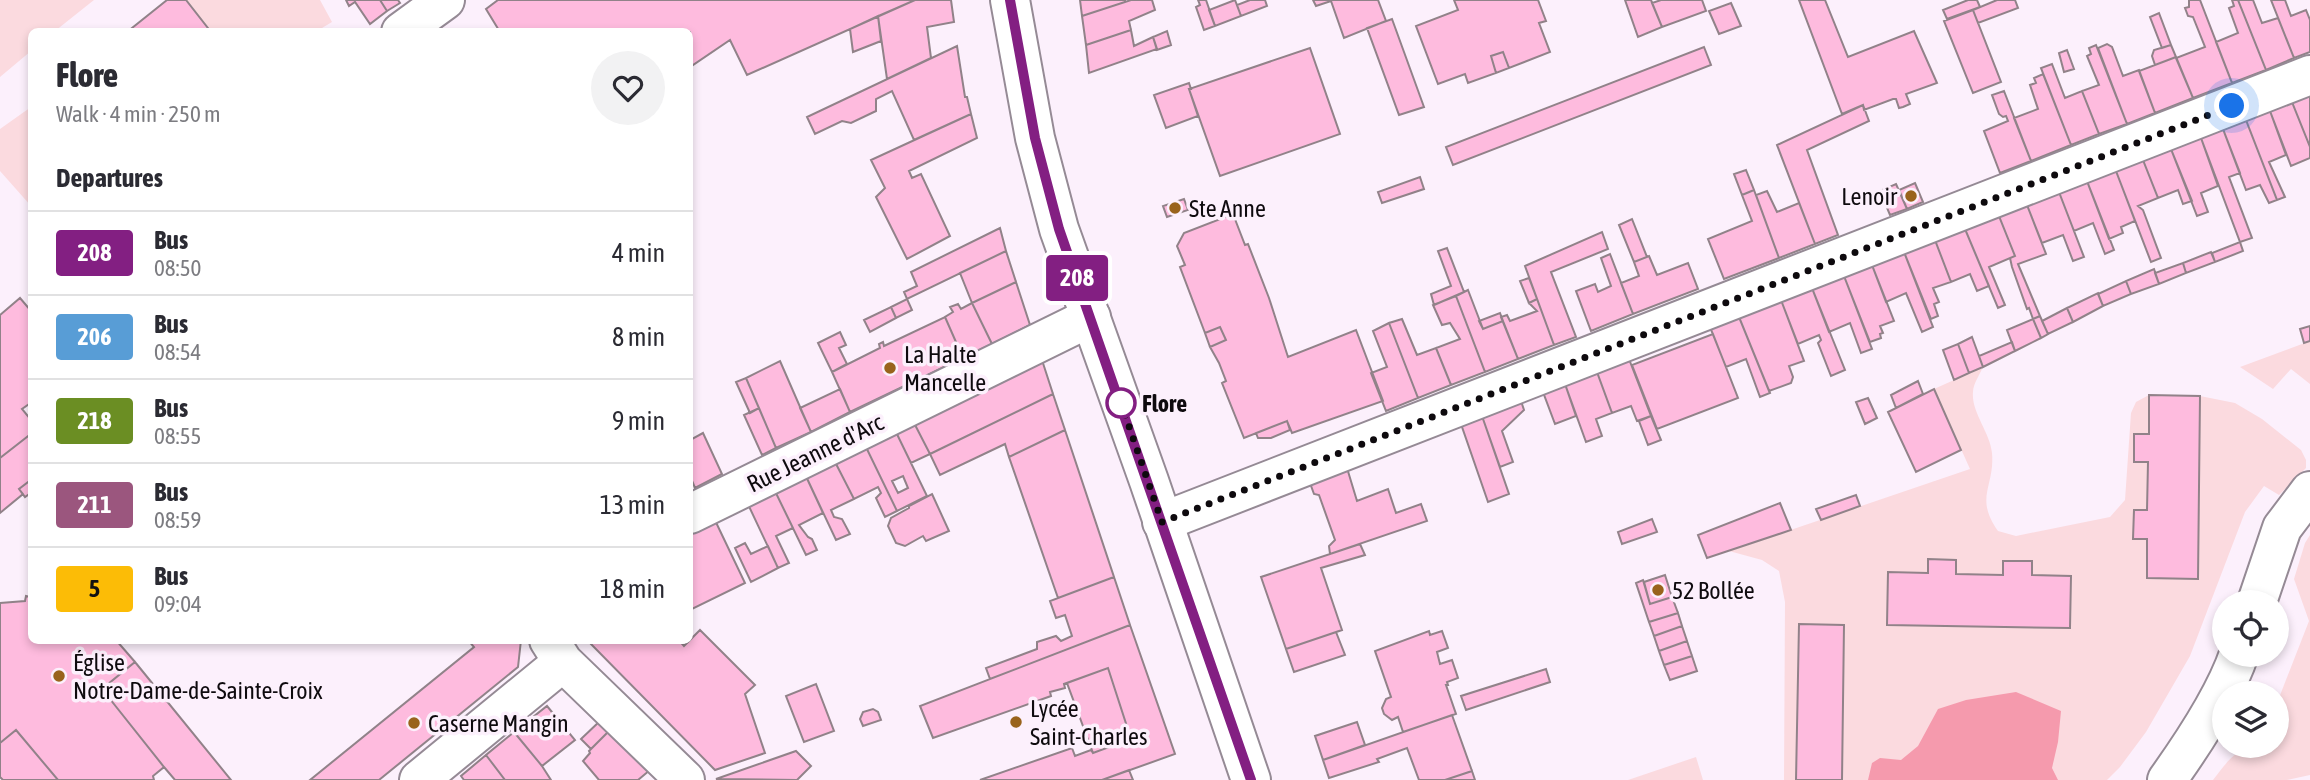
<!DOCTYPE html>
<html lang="en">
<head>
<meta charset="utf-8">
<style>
  body { margin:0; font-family:"Asap Condensed",sans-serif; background:#f2f2f3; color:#2b2b33; height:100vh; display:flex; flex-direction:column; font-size:26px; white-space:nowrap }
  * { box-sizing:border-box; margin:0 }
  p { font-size:23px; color:#7c7c81 }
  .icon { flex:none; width:38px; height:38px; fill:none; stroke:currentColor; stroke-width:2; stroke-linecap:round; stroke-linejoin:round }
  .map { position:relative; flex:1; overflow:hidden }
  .side { position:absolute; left:28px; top:28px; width:665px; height:616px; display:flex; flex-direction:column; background:#fff; border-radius:10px; box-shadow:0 4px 10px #0003 }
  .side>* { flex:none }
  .badge { padding:0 14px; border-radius:5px; font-size:24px; line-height:46px }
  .tools { position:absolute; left:2212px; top:590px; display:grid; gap:14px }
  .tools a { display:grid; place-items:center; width:77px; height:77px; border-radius:50%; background:#fff; box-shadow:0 4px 10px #0003; font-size:35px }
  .you { position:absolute; width:35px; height:35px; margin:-18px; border:5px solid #fff; border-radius:50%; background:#1a73e8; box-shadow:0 0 0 10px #1a73e833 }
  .map>.badge { position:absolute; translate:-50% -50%; box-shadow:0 0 0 4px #fff }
  h2 { padding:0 28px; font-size:26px; line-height:63px }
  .round { display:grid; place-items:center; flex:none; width:74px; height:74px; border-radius:37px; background:#f2f2f3 }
  .summary { display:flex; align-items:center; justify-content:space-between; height:119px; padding:0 28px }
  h1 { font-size:33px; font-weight:800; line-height:52px }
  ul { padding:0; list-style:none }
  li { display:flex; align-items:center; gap:21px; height:84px; padding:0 28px; border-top:2px solid #e1e1e2 }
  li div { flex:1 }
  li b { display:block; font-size:26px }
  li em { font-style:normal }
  li .badge { min-width:77px; font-weight:700; text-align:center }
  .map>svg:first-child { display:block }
  .green { fill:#fbdadf }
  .forest { fill:#f59aad }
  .building { fill:#febbde; stroke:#918289; stroke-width:2; fill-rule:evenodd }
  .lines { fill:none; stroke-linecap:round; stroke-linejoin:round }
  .street-casing { stroke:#958a95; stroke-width:42 }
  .primary-casing { stroke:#958a95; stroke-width:42 }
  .street { stroke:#fff; stroke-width:38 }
  .primary { stroke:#fff; stroke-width:38 }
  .line-casing { stroke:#fff; stroke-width:16 }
  .line { stroke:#831f82; stroke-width:10 }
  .walk { stroke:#0e0a0e; stroke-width:7; stroke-dasharray:0 12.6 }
  .poi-dot { fill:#99631c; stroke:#fcf0fc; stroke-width:2.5 }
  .stop-dot { fill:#fff; stroke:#831f82; stroke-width:3.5 }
  .labels { text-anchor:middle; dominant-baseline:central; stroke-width:7; stroke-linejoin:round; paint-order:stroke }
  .poi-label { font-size:24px; fill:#0e0a0e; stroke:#fcf0fc; text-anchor:start }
  .stop-label { font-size:24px; font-weight:bold; fill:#0e0a0e; stroke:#fcf0fc; text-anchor:start }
  .street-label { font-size:24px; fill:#0e0a0e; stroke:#fcf0fc }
</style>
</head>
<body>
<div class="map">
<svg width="2310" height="780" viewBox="0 0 2310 780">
  <rect width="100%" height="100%" fill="#fcf0fc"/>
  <path class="green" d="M0 0H94L55 31 32 32 31 51 0 77Z
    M186 0H320L332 22 317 31H211Z
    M31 107 32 108 31 206 0 171V129Z
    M2310 341V384L2291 369 2273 389 2240 367Z
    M1983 367C1980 374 1973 384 1973 392 1971 412 1990 432 1992 453 1995 487 1974 497 1998 531L2016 536 2110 517 2125 500 2131 413 2136 402 2149 395 2200 396 2235 403 2262 419 2301 450 2306 460V468L2279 495 2264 486 2245 512 2190 656 2146 732 2120 767 2107 780H1784L1785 602 1779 571 1762 560 1729 551 1970 469 1934 389Z
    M2310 535V775L2287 780H2213C2235 751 2239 746 2277 746V703L2309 621 2294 579 2305 543Z
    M1696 757 1703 780H1628Z"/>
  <path class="forest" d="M2016 692 2061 711 2058 742 2052 768 2058 780H1868L1872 763 1880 758 1901 760 1918 746 1938 709 1966 700Z"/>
  <path class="building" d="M167 0H186L211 32H127Z
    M346 0H380L387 11 370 24 355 2 349 6Z
    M380 0H398L400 3 387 11Z
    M498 0H915L747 75 730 40 690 67V32H500L486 9Z
    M915 0H951L954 22 927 27 931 58 887 79 878 16Z
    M1080 0H1125V2L1082 16Z
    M1131 0H1152L1155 10 1129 21 1131 30 1086 45 1082 16Z
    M1198 0H1206L1215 26 1204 30 1196 7 1200 5Z
    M1235 0 1241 16 1215 26 1209 10Z
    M1250 0H1265L1267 6 1241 16 1237 5Z
    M1313 0H1378L1386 21 1344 38 1331 1 1316 6Z
    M1454 0H1538L1546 21 1539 23 1550 52 1509 68 1503 52 1491 56 1496 73 1468 83 1465 74 1438 84 1416 26 1458 10Z
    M1625 0H1651L1662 27 1638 37Z
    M1661 0H1702L1706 11 1662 27 1652 3Z
    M1799 0H1825L1848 57 1914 31 1937 83 1906 94 1910 104 1903 107 1899 108 1896 99H1893L1864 110 1863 105 1842 114Z
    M1968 0H1977L1980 7 1947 19 1943 10Z
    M1997 0H2015L2018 8 1978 23 1973 10Z
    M2189 0H2200L2232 83 2193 98 2176 58 2205 47 2193 17 2188 16 2185 8 2189 7Z
    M2232 0H2238L2266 70 2232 83 2216 42 2238 33 2229 8 2234 6Z
    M2238 0H2253L2262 23 2278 18 2294 58 2266 70Z
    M2271 0H2285L2291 16 2306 10 2310 20V52L2294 58Z
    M1731 3 1741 26 1719 34 1709 11Z
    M1973 10 2001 82 1973 93 1944 21Z
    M2159 13 2171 45 2162 48 2150 17Z
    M878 16 881 41 853 52 850 29Z
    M1392 19 1424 107 1399 115 1367 28Z
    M1131 30 1134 46 1153 37 1157 49 1089 73 1086 45Z
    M1167 31 1171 45 1157 50 1153 37Z
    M2107 44 2112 47 2123 76 2139 70 2155 113 2127 124 2098 48Z
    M2096 45 2127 124 2099 134 2082 91 2099 85 2087 56 2091 54 2089 48Z
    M2171 45 2176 57 2155 65 2152 56 2154 50Z
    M957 46 965 97H967L971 114 914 140 892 91 876 99V111L851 123 842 121 815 134 807 117Z
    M1704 47 1711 65 1453 165 1446 147Z
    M1310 48 1340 134 1220 176 1189 89Z
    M2067 50 2074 69 2064 72 2059 53Z
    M1503 52 1509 68 1496 73 1491 56Z
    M2176 57 2193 98 2155 113 2139 71Z
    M2052 64 2065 98 2082 91 2099 134 2071 145 2041 68Z
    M2043 74 2071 145 2031 161 2014 118 2038 109 2030 85 2036 83 2034 78Z
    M1189 83 1191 89H1189L1198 116 1166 128 1154 95Z
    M2004 91 2031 161 2000 173 1984 131 2008 121 2006 116 2003 117 1999 114 1992 95Z
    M2310 95V147L2292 102Z
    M2292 102 2310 147V158L2291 166 2270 111Z
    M1863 105 1869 121 1807 150 1838 235 1815 244 1777 145Z
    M2270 111 2286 155 2269 162 2285 197 2277 200 2246 120Z
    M971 114 977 138 909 171 912 178 921 174 950 236 907 259 876 197 885 188 871 160Z
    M2246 120 2277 200 2269 203 2260 185 2246 190 2223 129Z
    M2223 129 2240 173 2229 177 2252 238 2240 242 2201 138Z
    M2201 138 2218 186 2201 193 2208 212 2197 216 2171 149Z
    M2171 149 2192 201 2183 204 2178 190 2158 198 2143 160Z
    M2143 160 2158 198 2138 206 2143 210 2161 258 2151 262 2116 171Z
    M1746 170 1754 190 1742 195 1734 174Z
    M2116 171 2135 221 2121 227 2123 233 2109 239 2087 181Z
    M1420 177 1424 189 1382 203 1378 192Z
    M2087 181 2114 250 2105 254 2093 223 2074 231 2059 192Z
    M1915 183 1923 202 1907 209 1899 190Z
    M1896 184 1907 209 1890 215 1880 191Z
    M1754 190 1779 258 1724 279 1708 239 1752 221 1742 195Z
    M1767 191 1777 212 1799 203 1815 244 1779 258 1756 195Z
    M2059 192 2084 257 2073 261 2063 235 2042 243 2027 205Z
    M1184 199 1188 210 1167 217 1163 206Z
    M2027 205 2046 254 2018 264 2040 316 2033 319 2029 308 2027 309 2012 267 2010 258 2015 256 1999 216Z
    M1233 214 1245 245 1248 244 1269 298 1288 357 1356 330 1383 401 1292 433 1287 421 1244 438 1222 383 1226 381 1219 363 1210 347 1226 340 1220 327 1205 333 1180 267 1185 265 1177 246 1184 233Z
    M1999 216 2015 256 1989 267 2005 305 1998 308 1965 229Z
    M1632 219 1647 257 1634 262 1619 225Z
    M1000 228 1006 251 907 299 904 292 917 286 911 272Z
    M1965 229 1989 286 1977 291 1970 274 1951 282 1935 240Z
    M1602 232 1608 249 1551 272 1576 337 1554 345 1525 266Z
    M1935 240 1951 282 1933 288 1939 302 1934 304 1938 316 1931 319 1904 252Z
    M2240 242 2243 251 2215 262 2212 253Z
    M1447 248 1464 292 1434 305 1431 294 1451 286 1438 251Z
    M1006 251 1016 282 972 303 960 273Z
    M1904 252 1933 327 1922 332 1906 293 1886 302 1872 265Z
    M2211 252 2215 262 2186 273 2183 263Z
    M1610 254 1633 314 1591 331 1576 291 1595 284 1598 292 1611 286 1601 258Z
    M1649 256 1657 275 1688 263 1698 289 1633 314 1621 283 1639 276 1634 262Z
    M2183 263 2186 273 2159 284 2155 273Z
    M1872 265 1894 321 1880 326 1883 333 1880 334 1881 338 1870 342 1844 276Z
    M2154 269 2159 284 2131 294 2126 281Z
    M1844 276 1872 349 1861 353 1850 323 1829 332 1812 288Z
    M1529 278 1537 299 1529 303 1520 281Z
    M2126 281 2131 294 2103 306 2098 294Z
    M1016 282 1030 325 992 344 972 303Z
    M1812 288 1845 370 1831 376 1818 343 1821 340 1819 335 1798 344 1781 300Z
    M1468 290 1483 329 1503 321 1518 359 1485 372 1456 296Z
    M2098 293 2103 306 2073 322 2067 308Z
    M1456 296 1485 372 1451 385 1436 348 1460 339 1450 323 1442 325 1433 305Z
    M20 298 32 312V402L22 409 32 421V433L0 458V315Z
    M907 299 912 310 896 318 891 307Z
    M1537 299 1554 345 1518 359 1501 317 1507 315 1510 321 1537 311 1529 303Z
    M1781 300 1804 361 1789 366 1793 377 1791 383 1769 391 1739 317Z
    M972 303 992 344 963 358 945 317 953 312 950 307 958 304 961 309Z
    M891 307 896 318 870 332 864 320Z
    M2067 308 2073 322 2048 334 2042 321Z
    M1500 313 1503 321 1483 329 1479 321Z
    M2040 316 2048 334 2041 338 2033 319Z
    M945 317 963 358 850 412 832 372 880 348 879 344 883 342 884 346Z
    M1739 317 1770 393 1760 397 1746 359 1726 367 1710 327Z
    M1402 319 1417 355 1436 348 1451 385 1418 398 1389 323Z
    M2033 319 2041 338 2015 351 2007 330Z
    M1389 323 1418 398 1386 411 1371 373 1387 367 1373 331Z
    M2310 326V341L2304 343 2300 329Z
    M1220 327 1226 340 1210 347 1205 333Z
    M840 332 846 345 839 348 847 364 832 372 818 343Z
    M1713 334 1738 398 1657 429 1632 365Z
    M1972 337 1983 367 1969 373 1958 344Z
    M2012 342 2015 351 1983 367 1979 356Z
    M1958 344 1969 373 1954 380 1943 350Z
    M1041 357 1053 394 930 454 912 419Z
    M1629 359 1651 416 1637 421 1631 406 1612 413 1597 372Z
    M780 361 811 432 776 448 746 378Z
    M1597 372 1612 413 1596 419 1602 436 1586 442 1565 384Z
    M746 378 759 408 750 413 736 382Z
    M1918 381 1923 394 1896 408 1891 395Z
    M1565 384 1576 416 1555 424 1543 392Z
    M840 389 850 412 811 432 800 408Z
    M1934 389 1961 450 1916 472 1888 412Z
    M1053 394 1065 430 1009 457 1005 444 940 475 930 454Z
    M2149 395 2200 396 2198 579 2147 578V539H2133L2134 510H2147L2148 462H2134V434H2149Z
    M1868 398 1877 418 1865 424 1856 402Z
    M1521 401 1524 410 1502 431 1513 462 1500 467 1482 416Z
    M759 408 776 448 762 455 744 415Z
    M1482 416 1509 494 1488 502 1461 424Z
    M1651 416 1661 440 1648 445 1639 421Z
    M912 419 930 454 911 463 894 428Z
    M1287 421 1290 430 1271 438H1258L1256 433Z
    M894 428 927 496 897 511 864 443ZM903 476 908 488 898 493 892 481Z
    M1065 430 1114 577 1058 598 1009 457Z
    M32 433V479L19 489 23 494 0 513V458Z
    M703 433 722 474 695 488 690 476V440Z
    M864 443 897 511 885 517 876 498 881 493 878 487 854 499 833 458Z
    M833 458 854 499 831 510 834 517 842 519 850 534 836 540 804 472Z
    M1347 468 1357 501 1388 489 1396 513 1421 504 1427 521 1330 554 1329 546 1335 540 1319 495 1314 494 1310 483Z
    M804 472 823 513 799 525 808 537 812 539 817 550 806 555 773 487Z
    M32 479V492L25 497 19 489Z
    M773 487 793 528 776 536 789 563 778 568 746 500Z
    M932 494 949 531 926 541 923 536 905 546 896 543 888 526 891 518 909 508V506Z
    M1856 495 1860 506 1821 520 1816 509Z
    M1780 503 1791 530 1707 558 1698 535Z
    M712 514 745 583 690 610V525Z
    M1652 519 1657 532 1622 544 1618 532Z
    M745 543 751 554 768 546 778 568 751 582 735 548Z
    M1360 544 1365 555 1321 568 1342 630 1286 649 1261 577Z
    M1928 559 1956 560V574L2003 575V561H2032V575L2071 576 2070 628 1887 625 1888 572 1928 573Z
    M1665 575 1672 597 1650 604 1644 582Z
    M1114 577 1130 625 990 679 986 668 1037 649V642L1056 636 1061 641 1072 636 1065 615 1056 618 1050 601Z
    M1643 580 1650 604 1672 597 1678 613 1649 622 1636 583Z
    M26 596 30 597 29 601 32 603V640H116L135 662 102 689 164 767 153 776 154 780H58L16 730 0 743V603L25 601Z
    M1678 613 1682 626 1654 636 1649 622Z
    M1799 624 1844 625 1842 780H1796Z
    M1130 625 1175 754 1102 780H980L1072 748 1075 756 1091 750 1093 753 1131 739 1108 668 1064 684 1065 688 1050 692 1051 696 933 738 920 706Z
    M1682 626 1687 641 1659 651 1654 636Z
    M700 630 755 685 745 694 765 753 715 770 587 640H679L684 646Z
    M1429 631 1430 635 1442 631 1448 648 1437 652 1440 664 1452 660 1458 678 1447 682 1448 685H1446L1456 714 1403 732 1398 717 1392 720 1384 714 1382 708 1386 699 1391 697 1375 651Z
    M1336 632 1345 655 1294 672 1286 649Z
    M468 640H521L518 667 379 780H310L474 647Z
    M1687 641 1692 656 1664 665 1659 651Z
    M1692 656 1697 671 1670 680 1664 665Z
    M135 662 231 780H175L164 767 102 689Z
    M1108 668 1131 739 1093 753 1067 683Z
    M1546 669 1550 682 1466 710 1461 696Z
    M816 684 834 731 804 742 786 696Z
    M547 706 575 740 542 766 514 732Z
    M873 709 878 712 881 720 863 726 860 719 863 712Z
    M1452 715 1472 771 1445 780H1419L1407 748 1377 759 1379 762 1329 778 1323 760Z
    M601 720 610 730 591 749 581 739Z
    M1357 722 1365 745 1323 760 1315 736Z
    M16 730 58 780H3L0 777V743Z
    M610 730 650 770 638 780H599L583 761 590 753 589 751Z
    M514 732 542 766 551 780H505L486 755Z
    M796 751 811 766 797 780 716 779Z
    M486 755 505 780H464L461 776Z
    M1129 770 1133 780H1102Z
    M1472 771 1475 780H1445Z"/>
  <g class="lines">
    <g class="street-casing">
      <path id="street" d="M401 32 445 0
        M690 514 1091 317
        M1162 522 2310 75
        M2257 602 2282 528 2310 491
        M549 640 563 662 685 780
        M419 780 563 662
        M2167 780C2192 745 2225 695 2239 654"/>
    </g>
    <g class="primary-casing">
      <path id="primary" d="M1010 0 1035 138 1059 229 1149 481 1251 780"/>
    </g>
    <use href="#street" class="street"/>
    <use href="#primary" class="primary"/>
  </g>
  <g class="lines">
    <g class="line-casing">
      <path id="line" d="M1010 0 1035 138 1059 229 1251 780"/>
    </g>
    <use href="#line" class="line"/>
    <path class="walk" d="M1121 403 1162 522 2232 106"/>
  </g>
  <g class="poi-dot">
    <circle cx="1911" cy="196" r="7"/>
    <circle cx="1175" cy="208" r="7"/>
    <circle cx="890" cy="368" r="7"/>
    <circle cx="1658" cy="590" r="7"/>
    <circle cx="59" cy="676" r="7"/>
    <circle cx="1016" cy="722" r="7"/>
    <circle cx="414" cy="723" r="7"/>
  </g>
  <circle class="stop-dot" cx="1121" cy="403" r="14"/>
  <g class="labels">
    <g class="poi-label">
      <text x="1897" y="196" text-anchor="end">Lenoir</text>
      <text x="1189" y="208">Ste Anne</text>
      <text x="904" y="354">La Halte<tspan x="904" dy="28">Mancelle</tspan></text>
      <text x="1672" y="590">52 Bollée</text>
      <text x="73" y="662">Église<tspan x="73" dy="28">Notre-Dame-de-Sainte-Croix</tspan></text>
      <text x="1030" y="708">Lycée<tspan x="1030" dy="28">Saint-Charles</tspan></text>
      <text x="428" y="723">Caserne Mangin</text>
    </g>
    <g class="stop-label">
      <text x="1142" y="403">Flore</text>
    </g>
    <g class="street-label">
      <text transform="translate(815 453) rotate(-26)">Rue Jeanne d'Arc</text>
    </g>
  </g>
</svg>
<div class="tools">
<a><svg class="icon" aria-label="locate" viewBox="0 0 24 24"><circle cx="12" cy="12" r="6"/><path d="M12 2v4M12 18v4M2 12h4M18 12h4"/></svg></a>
<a><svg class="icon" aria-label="layers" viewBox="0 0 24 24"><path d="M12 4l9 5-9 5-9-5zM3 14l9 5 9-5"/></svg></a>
</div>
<div class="you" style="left:2232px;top:106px"></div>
<b class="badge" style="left:1077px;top:278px;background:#831f82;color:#fff">208</b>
<section class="side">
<div class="summary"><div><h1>Flore</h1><p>Walk · 4 min · 250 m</p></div><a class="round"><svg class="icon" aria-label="heart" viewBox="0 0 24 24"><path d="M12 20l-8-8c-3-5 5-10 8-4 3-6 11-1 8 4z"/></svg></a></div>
<h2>Departures</h2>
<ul>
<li><span class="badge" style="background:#831f82;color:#fff">208</span><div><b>Bus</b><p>08:50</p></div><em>4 min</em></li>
<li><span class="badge" style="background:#589dd6;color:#fff">206</span><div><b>Bus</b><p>08:54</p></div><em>8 min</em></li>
<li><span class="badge" style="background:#6b8e23;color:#fff">218</span><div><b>Bus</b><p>08:55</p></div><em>9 min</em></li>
<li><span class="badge" style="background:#9b567e;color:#fff">211</span><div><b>Bus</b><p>08:59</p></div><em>13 min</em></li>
<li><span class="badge" style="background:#fcbc06;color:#111">5</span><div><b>Bus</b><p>09:04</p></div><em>18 min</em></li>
</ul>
</section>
</div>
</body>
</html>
